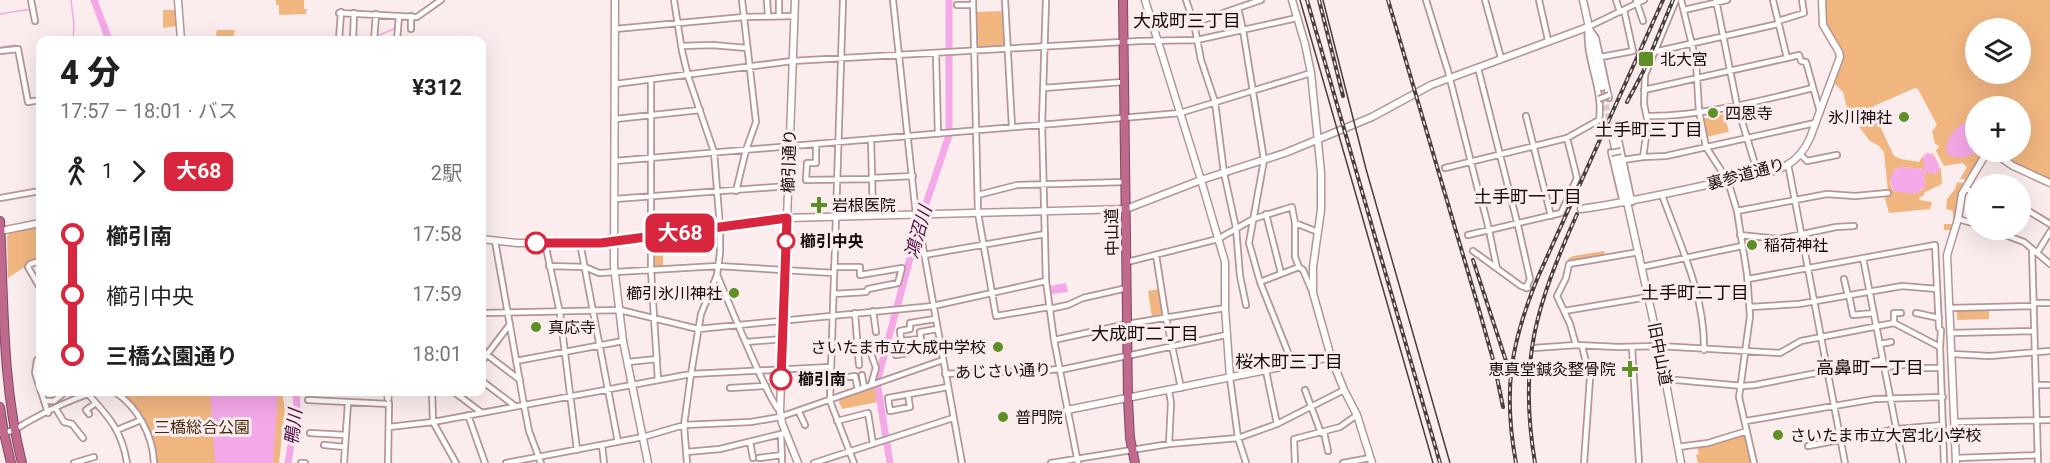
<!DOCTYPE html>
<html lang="ja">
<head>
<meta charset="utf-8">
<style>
  body { margin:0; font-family:Roboto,"Noto Sans JP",sans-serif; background:#f6f6f6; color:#222; height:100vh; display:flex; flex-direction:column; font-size:22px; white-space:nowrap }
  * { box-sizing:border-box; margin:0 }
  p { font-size:20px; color:#767676 }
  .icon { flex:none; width:33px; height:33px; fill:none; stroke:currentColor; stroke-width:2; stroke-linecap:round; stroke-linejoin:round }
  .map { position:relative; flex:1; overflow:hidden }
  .side { position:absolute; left:36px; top:36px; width:450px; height:360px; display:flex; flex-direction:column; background:#fff; border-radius:12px; box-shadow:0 6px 24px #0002 }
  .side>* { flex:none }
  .badge { padding:0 12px; border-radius:9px; font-size:21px; line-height:39px }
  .tools { position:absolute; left:1965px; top:18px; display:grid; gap:12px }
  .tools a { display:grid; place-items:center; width:66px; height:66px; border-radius:50%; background:#fff; box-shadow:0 6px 24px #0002; font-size:30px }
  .map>.badge { position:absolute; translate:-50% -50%; box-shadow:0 0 0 3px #fff }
  .legs { display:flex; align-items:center; gap:9px; height:66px; padding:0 24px; font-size:20px }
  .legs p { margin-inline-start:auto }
  .headline { display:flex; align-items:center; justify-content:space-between; height:102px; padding:0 24px }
  h1 { font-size:33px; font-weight:800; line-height:45px }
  ul { padding:0 24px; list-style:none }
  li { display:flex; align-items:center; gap:21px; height:60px; font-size:22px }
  li i { display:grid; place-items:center; width:9px; height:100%; margin:0 8px; background:currentColor }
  li i::after { content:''; width:15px; height:15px; margin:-8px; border:4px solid; border-radius:50%; background:#fff }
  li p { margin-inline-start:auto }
  li:first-child i { background:linear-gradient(#0000 50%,currentColor 0) }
  li:last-child i { background:linear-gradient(currentColor 50%,#0000 0) }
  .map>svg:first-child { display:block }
  .green { fill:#f1b680; fill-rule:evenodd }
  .water { fill:#f4a8e7 }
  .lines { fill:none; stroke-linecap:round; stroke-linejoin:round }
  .stream { stroke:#f4a8e7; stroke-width:1.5 }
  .river { stroke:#f4a8e7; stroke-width:7 }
  .secondary-tunnel { stroke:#d8cbcb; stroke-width:6; stroke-dasharray:6 3; stroke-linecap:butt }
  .street-casing { stroke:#b59595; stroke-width:8 }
  .secondary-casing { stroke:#b59595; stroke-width:9 }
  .highway-casing { stroke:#84485f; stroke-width:10 }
  .street { stroke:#fff; stroke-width:4.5 }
  .secondary { stroke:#fff; stroke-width:6 }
  .highway { stroke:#bf698c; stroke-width:8 }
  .tram { stroke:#493e3e; stroke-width:1.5 }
  .rail-casing { stroke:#493e3e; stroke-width:4 }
  .rail { stroke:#fbeded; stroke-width:1.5; stroke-dasharray:4.5; stroke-linecap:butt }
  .street-bridge-casing { stroke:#b59595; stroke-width:8; stroke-linecap:butt }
  .street-bridge { stroke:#fff; stroke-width:4.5 }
  .line-1-casing { stroke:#fff; stroke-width:14 }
  .line-1 { stroke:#d7263d; stroke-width:9 }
  .poi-dot { fill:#5d8f26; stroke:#fbeded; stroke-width:2 }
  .stop-1-dot { fill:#fff; stroke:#d7263d; stroke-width:3 }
  .labels { text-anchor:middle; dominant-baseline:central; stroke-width:6; stroke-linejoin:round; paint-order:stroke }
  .poi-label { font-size:16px; fill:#150b0b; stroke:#fbeded; text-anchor:start }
  .street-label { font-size:16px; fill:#150b0b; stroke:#fbeded }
  .stop-label { font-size:16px; font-weight:bold; fill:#150b0b; stroke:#fbeded; text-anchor:start }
  .park-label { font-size:16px; fill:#44280a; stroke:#fbeded }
  .neighbourhood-label { font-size:18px; fill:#150b0b; stroke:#fbeded }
  .water-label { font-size:18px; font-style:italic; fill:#500f4a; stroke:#fbeded }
</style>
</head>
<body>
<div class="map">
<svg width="2050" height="463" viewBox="0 0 2050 463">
  <rect width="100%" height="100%" fill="#fbeded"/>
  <path class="green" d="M276 0H304V9H307L306 14 279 15V5H276Z
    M1824 0H2050V181L2012 163 1997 152H2020V106H1976V152H1984L1968 180 1960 179 1967 167 1962 163 1944 166 1936 151 1939 146 1935 144 1932 131 1937 125 1918 89 1915 88 1874 106 1872 109 1894 156 1901 159 1919 162 1924 154 1933 153 1941 169 1942 184 1925 192 1924 195 1919 198 1920 200 1932 202 1930 209 1889 213 1885 199 1888 192 1884 152 1879 146 1869 140 1848 112 1843 92 1834 83 1843 56 1824 22ZM1976 28H2020V74H1976ZM1927 153 1932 154 1940 168 1935 174 1927 171 1924 173C1931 199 1909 192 1893 191L1890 183 1894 170 1901 167 1925 169 1923 156Z
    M163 10H176L177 26 163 28Z
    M1005 11 1007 49 975 51 974 12Z
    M217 30H235L233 40H215Z
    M1729 108 1730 115 1725 117 1729 132 1706 137 1702 119 1724 114V109Z
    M1957 182 1965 183 1952 230H1944V224H1953V211L1946 209 1947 199 1955 189Z
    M40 227V259L29 261 26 266 8 278 7 237 9 233Z
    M654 239 669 243 670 251 663 252V268L652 267 653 240Z
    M1604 251 1606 257 1569 264 1568 259 1573 256Z
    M1159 289 1163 316 1152 318 1148 291Z
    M1938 289H1941L1947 463H1945Z
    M1957 311H1989V319L1957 320Z
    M876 384 878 402 842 409 838 399Z
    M118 392H282L285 409 279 463H156C156 438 140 405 118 392Z
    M1746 433 1752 463H1698L1696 455 1699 454 1697 447Z"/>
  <path class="water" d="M1971 120 1975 126 1976 152H1981L1960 158 1948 155C1942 141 1957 124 1971 120Z
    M1927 153C1935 154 1940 165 1939 172L1932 174 1925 171V187L1916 194 1893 191 1890 180 1893 171 1901 167 1925 169 1923 158Z
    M1066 283 1068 292 1051 294 1050 286Z
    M210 392H278L273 463H215Z"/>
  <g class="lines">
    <path class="stream" d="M71 0 74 25 73 40
      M0 14 31 9
      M377 36 396 28
      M366 40 373 38
      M1 47 15 45
      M25 75 31 99"/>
    <path class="river" d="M94 0 109 40
      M288 463 297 408 296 392
      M890 463 877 382 918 228 949 135V0"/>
    <path class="secondary-tunnel" d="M1602 87 1613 139"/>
    <g class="street-casing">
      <path id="street" d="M31 0 35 21
        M674 0 682 51 688 76 714 152 720 227V253L717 275 701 314 691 374 684 425 687 463
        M767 0 768 16
        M779 0V16
        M843 0 830 401 854 463
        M893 0 916 215
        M973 0 978 213 996 316 1049 307
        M1005 0 1012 127
        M1046 0 1042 124 1046 281 1054 340 1078 463
        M1186 0 1194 23 1201 60 1215 102 1224 173 1236 228 1240 276 1246 305
        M1426 0 1448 71 1479 194C1488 218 1491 243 1497 268
        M1485 0 1501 58
        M1539 0 1548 40
        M1616 0 1620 12
        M1636 0 1643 21
        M1681 0 1696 61 1699 111 1706 147 1728 181 1737 211 1747 274 1750 316 1739 397 1754 463
        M1716 0 1737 105 1758 174
        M1773 0 1787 58 1799 55 1801 61 1806 62 1820 112
        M957 5H973
        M1238 8 1243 30 1264 160 1249 243 1260 282 1293 365
        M1684 10 1727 0
        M339 13 417 17 441 0
        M1778 21 1804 13 1802 0
        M1194 23 1261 0
        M1588 27 1644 0
        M411 29V16
        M615 29 744 17 794 16
        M1591 31 1596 38 1609 98
        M339 40 341 12
        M353 40 354 13
        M374 40 376 14
        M397 40 399 16
        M681 46 712 45 747 48
        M0 51 18 49 28 102 40 100
        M1654 52 1778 24
        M936 54 938 134
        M1601 57 1633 51 1624 10
        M1478 68 1519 230 1530 279 1526 288
        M651 80V270L658 380
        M615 84 792 61 1140 41 1197 40 1297 18
        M1043 88 1123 82
        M1644 90 1787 58
        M1526 116 1551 216
        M1647 116C1698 117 1764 100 1813 88
        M615 119 700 110
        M1618 137 1632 202
        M871 139 873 216
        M816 144V163H807L806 180 872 179
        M1611 152 1623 203
        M1800 154 1807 161 1837 155
        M1643 157 1648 123 1644 104 1645 75 1676 0
        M1623 160 1643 157 1666 156 1815 123
        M615 161 1180 113 1311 73
        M1788 164 1845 463
        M1445 168 1567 138 1599 120C1604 89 1585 60 1588 29
        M871 178 913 176
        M1965 189 1976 192
        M736 191 746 150 756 122 742 0
        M978 195 1017 185 1125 182
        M1662 195C1680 245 1705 295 1704 350
        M0 198 40 191
        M615 199 788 186
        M2020 206 2050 224
        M1737 211 1827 194 1855 196 1888 193
        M926 214 921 236 962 463
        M1266 214 1281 273
        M1958 219 1976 224
        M1295 223V257L1299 267 1303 270 1312 291
        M1992 230 2024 242 2050 264
        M1468 235 1561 213 1577 178 1567 138
        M1740 235 1779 239 1836 227 1854 226
        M495 241 524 405 529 431 541 463
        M545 243 560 313 577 450
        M580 243 618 442
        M2032 249 2038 463
        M1473 251 1521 286 1528 288
        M2037 253 2050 232
        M924 255 1045 234
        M1156 255 1166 318 1181 388
        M1863 258 1903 463
        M40 261 30 264 28 267 40 288
        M1127 262 1218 239 1253 219 1292 207 1295 223 1318 232
        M549 266 585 267 599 273 718 266 834 273
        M1642 267 1742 246
        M717 275C726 295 769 403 780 411
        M1748 279 1935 245 1939 328 1941 330 1940 347 1944 463
        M1844 279 1848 296
        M1260 282 1299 267
        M834 294 866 292 868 289 898 283 902 268 860 275V267H834
        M1849 295 1853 315 1874 313
        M2034 303H2050
        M1750 307 1799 304 1902 286 1937 289
        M1950 308 2034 306
        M1049 309 1068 305 1083 298 1127 288
        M873 311 876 332
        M1564 311 1648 297
        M482 313 620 310 698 329 933 306 1046 281
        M855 313 859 365
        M1916 313 1939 318
        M1894 323V313H1901
        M1951 333 2034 331
        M1054 340 1127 324 1225 308
        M901 341 921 339 920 332 937 329
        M746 342 783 339
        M1880 344 1891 342
        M1576 345 1570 324 1557 296 1566 278 1569 264 1639 252
        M1582 346 1590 378 1584 463
        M1632 347 1639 463
        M1534 348 1576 345 1618 347 1659 346 1780 353 1801 341 1894 323 1940 347
        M482 351 520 380
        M870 351 876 368 871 385
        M903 354 900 331 910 329V323L935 319
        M1952 354 1990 356 2050 351
        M896 355 908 353
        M40 358 37 360 35 373 48 413
        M482 361 510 324
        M516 361 623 341
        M628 362 657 359
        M1885 367 1913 364 1914 368H1940
        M1060 370 1226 335
        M1266 371 1277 424
        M945 374C984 372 1022 372 1060 369
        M862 375 864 387
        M849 377 855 376 858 390
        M1230 378 1238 438 1246 463
        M1665 379 1743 386 1755 385 1883 360
        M482 381 515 406
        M809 382H830
        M2036 385H2050
        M730 388 766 386
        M1305 390 1321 433
        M1169 391 1171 403 1169 444
        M88 392V394C109 417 122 431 127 463
        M115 392C138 407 153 436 154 463
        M432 392 433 422 456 463
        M454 392 482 413
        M908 394 910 407 890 411 888 398 948 387
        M308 400 389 404
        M44 401H54L65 392
        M56 409 64 422 72 424 83 438
        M799 412 805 425
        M89 414 86 410 96 403
        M468 415 485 463
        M837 421 868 413 873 444
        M1746 421 1875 399 1943 397
        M1955 422 2050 420
        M389 427 433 422 691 374 831 367
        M117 430 141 420
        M1324 432 1328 451
        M0 433C17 431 16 428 31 420 49 410 68 401 88 394
        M310 433 346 435
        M781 435 782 463
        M750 442 753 458
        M324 445 345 447
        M602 445 604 463
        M1808 446 1897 429 1943 425
        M1678 447 1708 443 1747 431
        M686 452 720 449 785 433
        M759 458 782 455
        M1956 458 2038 455
        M74 463 94 457
        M301 463H305
        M344 463 348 402
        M388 463 389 403
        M506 463 643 437 684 425 751 422 780 417 943 360
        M814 463 953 418
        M1051 463 1169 444 1238 438 1277 424 1344 390
        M1295 463 1294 439 1340 427 1357 415
        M1343 463 1370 458"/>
    </g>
    <g class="secondary-casing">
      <path id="secondary" d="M178 0 181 40
        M615 0 614 266 623 341 648 463
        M795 0 780 411 782 423 798 463
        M1145 0 1201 180 1225 262V308L1230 378
        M1292 0 1305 44 1311 73 1321 172V210L1313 267V293L1331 357 1344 390 1357 415 1372 463
        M1583 0 1602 87
        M1613 139 1659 346 1681 463
        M1993 152 2013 166 2050 183
        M1581 209C1631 202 1680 191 1729 180 1748 176 1771 175 1787 165 1798 159 1805 149 1810 138L1840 57 1839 52 1823 25 1822 0
        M0 231 40 223
        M482 239 517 243H601L787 218 1126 209 1201 180 1285 153 1372 117 1431 85 1588 27
        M388 398V392
        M1067 410 1331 357
        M1956 463 1947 255 1958 219 1962 194 1987 152"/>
    </g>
    <g class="highway-casing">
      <path id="highway" d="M1123 0 1128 399 1130 438 1135 463
        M0 221C4 302 2 384 22 463
        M0 407 4 433 11 463"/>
    </g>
    <use href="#street" class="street"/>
    <use href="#secondary" class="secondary"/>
    <use href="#highway" class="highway"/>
    <path class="tram" d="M1300 0 1433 463
      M1323 0 1366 169 1450 463"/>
    <g class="rail-casing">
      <path id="rail" d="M1307 0 1440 463
        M1319 0 1343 96
        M1388 0 1478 306 1494 363 1503 407
        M1627 102 1643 72 1673 0
        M1473 260 1506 361
        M1516 463C1503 392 1510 344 1538 277L1663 0
        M1535 463C1518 361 1536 306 1577 214"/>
    </g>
    <use href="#rail" class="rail"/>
    <g class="street-bridge-casing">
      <path id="street-bridge" d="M1599 99 1609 95
        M1611 153 1621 151"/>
    </g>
    <use href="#street-bridge" class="street-bridge"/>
  </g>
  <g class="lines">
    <g class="line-1-casing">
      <path id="line-1" d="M536 243H601L787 218 781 379"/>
    </g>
    <use href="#line-1" class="line-1"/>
  </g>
  <g class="poi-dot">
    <rect x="1638" y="51" width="16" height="16" rx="3"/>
    <circle cx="1713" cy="113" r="6"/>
    <circle cx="1904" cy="117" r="6"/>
    <path d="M816 196h6v6h6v6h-6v6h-6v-6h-6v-6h6z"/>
    <circle cx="1752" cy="245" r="6"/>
    <circle cx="734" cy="293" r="6"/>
    <circle cx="536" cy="327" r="6"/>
    <circle cx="998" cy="347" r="6"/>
    <path d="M1627 360h6v6h6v6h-6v6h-6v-6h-6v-6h6z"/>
    <circle cx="1003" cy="417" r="6"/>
    <circle cx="1778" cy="435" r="6"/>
  </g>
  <g class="stop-1-dot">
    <circle cx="786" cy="241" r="8"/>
    <circle cx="536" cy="243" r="10"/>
    <circle cx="781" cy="379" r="10"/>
  </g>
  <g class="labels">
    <g class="poi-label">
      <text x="1660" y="59">北大宮</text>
      <text x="1725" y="113">四恩寺</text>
      <text x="1892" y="117" text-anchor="end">氷川神社</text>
      <text x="832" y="205">岩根医院</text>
      <text x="1764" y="245">稲荷神社</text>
      <text x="722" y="293" text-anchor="end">櫛引氷川神社</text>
      <text x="548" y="327">真応寺</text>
      <text x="986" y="347" text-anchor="end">さいたま市立大成中学校</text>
      <text x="1616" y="369" text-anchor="end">恵真堂鍼灸整骨院</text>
      <text x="1015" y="417">普門院</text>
      <text x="1790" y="435">さいたま市立大宮北小学校</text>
    </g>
    <g class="street-label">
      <text transform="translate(789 161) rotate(-88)">櫛引通り</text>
      <text transform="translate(1746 174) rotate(-15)">裏参道通り</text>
      <text transform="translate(1112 232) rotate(-91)">中山道</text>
      <text transform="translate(1660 354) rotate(79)">旧中山道</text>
      <text transform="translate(1003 371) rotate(-2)">あじさい通り</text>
    </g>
    <g class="stop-label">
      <text x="800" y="241">櫛引中央</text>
      <text x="798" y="379">櫛引南</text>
    </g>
    <g class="park-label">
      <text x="202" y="427">三橋総合公園</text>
    </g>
    <g class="neighbourhood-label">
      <text x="1187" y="20">大成町三丁目</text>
      <text x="1649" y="129">土手町三丁目</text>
      <text x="1528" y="196">土手町一丁目</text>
      <text x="1695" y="292">土手町二丁目</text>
      <text x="1145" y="333">大成町二丁目</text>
      <text x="1289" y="361">桜木町三丁目</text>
      <text x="1870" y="367">高鼻町一丁目</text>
    </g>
    <g class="water-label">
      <text transform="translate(918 232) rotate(-74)">鴻沼川</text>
      <text transform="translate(293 427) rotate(-83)">鴨川</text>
    </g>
  </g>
</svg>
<div class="tools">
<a><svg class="icon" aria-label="layers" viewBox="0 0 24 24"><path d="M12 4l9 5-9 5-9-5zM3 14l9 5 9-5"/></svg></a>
<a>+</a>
<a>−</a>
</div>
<b class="badge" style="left:680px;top:233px;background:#d7263d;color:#fff">大68</b>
<section class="side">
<div class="headline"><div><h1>4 分</h1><p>17:57 – 18:01 · バス</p></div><b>¥312</b></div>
<div class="legs"><svg class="icon" aria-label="walk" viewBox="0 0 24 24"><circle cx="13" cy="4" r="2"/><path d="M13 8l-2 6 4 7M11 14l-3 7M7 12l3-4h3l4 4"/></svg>1<svg class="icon" aria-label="forward" viewBox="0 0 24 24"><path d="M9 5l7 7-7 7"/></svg><b class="badge" style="background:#d7263d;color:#fff">大68</b><p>2駅</p></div>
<ul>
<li><i style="color:#d7263d"></i><b>櫛引南</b><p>17:58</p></li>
<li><i style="color:#d7263d"></i><span>櫛引中央</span><p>17:59</p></li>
<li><i style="color:#d7263d"></i><b>三橋公園通り</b><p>18:01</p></li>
</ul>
</section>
</div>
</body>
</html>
